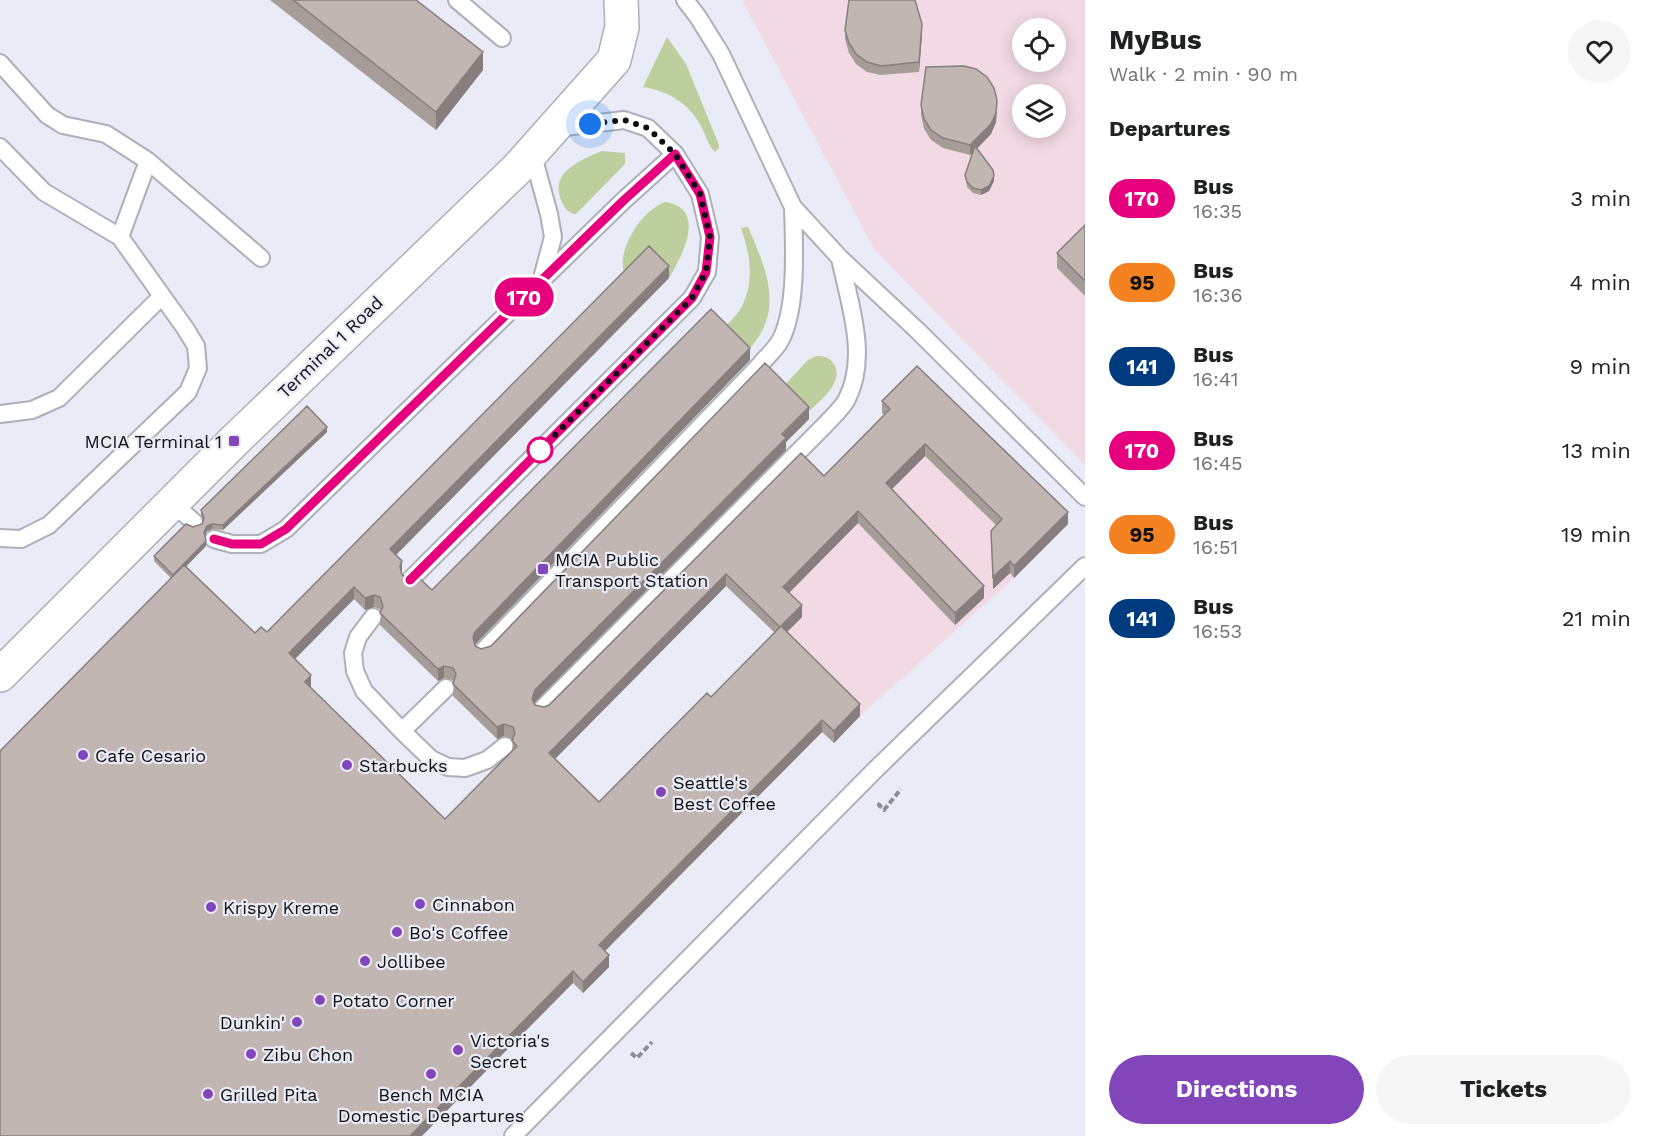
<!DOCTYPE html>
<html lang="en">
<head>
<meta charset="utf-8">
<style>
  body { margin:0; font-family:"Work Sans",sans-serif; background:#f6f6f6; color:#202124; height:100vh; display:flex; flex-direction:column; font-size:22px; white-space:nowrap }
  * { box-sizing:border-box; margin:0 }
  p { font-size:20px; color:#757577 }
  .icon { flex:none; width:33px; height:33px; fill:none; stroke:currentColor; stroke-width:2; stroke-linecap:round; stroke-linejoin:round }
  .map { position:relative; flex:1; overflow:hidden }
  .panel { display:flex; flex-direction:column; background:#fff; width:570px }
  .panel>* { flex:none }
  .badge { padding:0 12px; border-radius:20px; font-size:21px; line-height:39px }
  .tools { position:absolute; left:1012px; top:18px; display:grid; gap:12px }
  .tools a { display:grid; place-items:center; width:54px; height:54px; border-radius:50%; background:#fff; box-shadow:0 3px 15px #0003; font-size:30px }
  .you { position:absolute; width:30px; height:30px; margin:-15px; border:4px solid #fff; border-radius:50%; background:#1a73e8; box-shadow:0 0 0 9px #1a73e833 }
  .map>.badge { position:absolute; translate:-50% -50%; box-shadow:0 0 0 3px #fff }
  h2 { padding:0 24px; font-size:22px; line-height:54px }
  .round { display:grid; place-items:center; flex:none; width:63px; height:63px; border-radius:32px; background:#f6f6f6 }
  .head { display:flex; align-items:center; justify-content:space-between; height:102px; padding:0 24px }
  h1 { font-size:28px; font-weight:700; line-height:45px }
  .primary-button { display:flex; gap:12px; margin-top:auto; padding:12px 24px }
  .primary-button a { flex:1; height:69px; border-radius:36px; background:#8245ba; color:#fff; font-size:24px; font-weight:700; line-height:69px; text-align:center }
  .primary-button a+a { background:#f6f6f6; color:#202124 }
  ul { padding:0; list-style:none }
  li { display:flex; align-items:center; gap:18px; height:84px; padding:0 24px }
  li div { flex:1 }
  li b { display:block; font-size:22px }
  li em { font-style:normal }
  li .badge { min-width:66px; font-weight:700; text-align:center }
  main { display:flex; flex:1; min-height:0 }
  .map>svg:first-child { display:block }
  .commercial { fill:#f2dae5; fill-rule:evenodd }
  .green { fill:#bccf9c }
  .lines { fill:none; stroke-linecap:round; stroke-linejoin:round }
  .lane-casing { stroke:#adafb9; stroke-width:20 }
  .secondary-casing { stroke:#adafb9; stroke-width:36 }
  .path { stroke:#8b8d94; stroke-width:4; stroke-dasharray:6 3; stroke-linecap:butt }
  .lane { stroke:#fff; stroke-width:16 }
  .secondary { stroke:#fff; stroke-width:33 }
  .wall { fill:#a69d99; fill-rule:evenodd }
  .shaded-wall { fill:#877f7d }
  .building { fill:#c1b6b2; stroke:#877f7d; stroke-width:1.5; fill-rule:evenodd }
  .line-casing { stroke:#fff; stroke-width:14 }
  .line { stroke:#e6007e; stroke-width:9 }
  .walk { stroke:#0e0f12; stroke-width:6; stroke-dasharray:0 10.8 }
  .poi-dot { fill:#8245ba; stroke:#e9ebf6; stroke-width:2 }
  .stop-dot { fill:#fff; stroke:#e6007e; stroke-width:3 }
  .labels { text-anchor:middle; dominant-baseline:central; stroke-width:4.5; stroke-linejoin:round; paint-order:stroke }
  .street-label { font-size:18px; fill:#0e0f12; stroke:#e9ebf6 }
  .poi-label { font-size:18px; fill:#0e0f12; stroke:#e9ebf6; text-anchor:start }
</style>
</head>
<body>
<main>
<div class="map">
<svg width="1085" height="1136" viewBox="0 0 1085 1136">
  <rect width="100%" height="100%" fill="#e9ebf6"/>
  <path class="commercial" d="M742 0H1085V465L874 249ZM1023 28H1056V62H1023ZM1023 94H1056V128H1023Z
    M917 377 1068 524 1014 578 860 716 727 585 889 421 882 413Z"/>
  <path class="green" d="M667 37 686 64 719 145V148L715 152C708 146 706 135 701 126 689 103 668 91 643 87Z
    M602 151 625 153V164L579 211 576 214C568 213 565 209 562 202 548 173 580 160 602 151Z
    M665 202C708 208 682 256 669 278L626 282C624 274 622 266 623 258 626 237 645 209 665 202Z
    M748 227C762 260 780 296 762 331 758 339 751 347 745 354L721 331C728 323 738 315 742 306 755 280 750 254 741 228Z
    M816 356C824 356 829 357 833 363 847 382 817 403 805 415L780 390 808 360Z"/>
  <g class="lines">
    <g class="lane-casing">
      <path id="lane" d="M457 0 502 38
        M685 0 698 17 721 54 793 207 840 258 918 331 1085 497
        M0 63 47 115 63 125 106 134 148 161 120 237
        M0 147 44 192 120 237 185 328 196 346 198 368 188 392 49 525 21 539 0 538
        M532 152 549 214 553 237 542 278
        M148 161 261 258
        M0 414 32 410 59 398 162 296
        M172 503 194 522
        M214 539 232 544H261L286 529 623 201 675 154
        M410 580 692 298 707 272 710 237 700 194 675 154 648 128 624 120 556 128
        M373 617 358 637 353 653 355 671 364 691 402 731 431 759 448 767 465 768 487 760 505 746
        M483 651 759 366C765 358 775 350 780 341 798 308 794 244 793 207
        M542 709 823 427C830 419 842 409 847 399 869 356 849 303 840 258
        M402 731 446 688
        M513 1136 875 770 1085 566"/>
    </g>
    <g class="secondary-casing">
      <path id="secondary" d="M0 675 234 441 517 169 614 60 622 27 621 0"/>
    </g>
    <path class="path" d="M880 803 879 805 884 810 901 789
      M631 1053 637 1058 652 1042"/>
    <use href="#lane" class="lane"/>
    <use href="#secondary" class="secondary"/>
  </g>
  <path class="wall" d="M270 0H416L483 70 436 130Z
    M845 30 922 34 919 72 881 75 867 72 856 64 849 53 845 39Z
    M921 105 997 110 996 122 991 134 977 149 994 181 989 191 981 195 973 193 967 187 965 175 973 153 970 155 943 148 931 140 924 129 921 115Z
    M1085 225V296L1057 268V253Z
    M669 278 396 555 402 573V575L432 590 750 360 475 645V646L481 649 491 646 809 419 786 442V450L535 702V705L544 707 549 705 824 476 884 415 882 413V401L1068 524 1014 578 1010 573 993 589 991 531 996 525 925 456 892 489 984 598 955 625 858 523 789 593 802 617 787 632 860 716 834 743 822 732 605 951 609 967 583 993 154 561V556L193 527 202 524 203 520 201 515V510L327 432 223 530 212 529 207 531 205 535 206 546 186 566 255 633 267 632ZM726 586 775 633 711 697 599 802 555 759ZM354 599 365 610 374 607 380 609 381 612 380 625 438 681 444 678 453 680 454 682 453 696 497 739 504 736 513 740 512 751 445 819 311 688V687L295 659Z"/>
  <path class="shaded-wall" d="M922 24V34L919 72V62Z
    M483 52V70L436 130V112Z
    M997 100 996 122 991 134 970 155V145Z
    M994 176V181L989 191 981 195V190Z
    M669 266V278L390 561V549Z
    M750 348V360L475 644 473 649V637L475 632Z
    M809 407V419L786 442V450L535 702 532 711V699L535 690Z
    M327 427V432L223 530V525Z
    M925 444V456L886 495V483Z
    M858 511V523L783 599V587Z
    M1068 512V524L1014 578V566Z
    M212 524V529L207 531 204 537V532L207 526Z
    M206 541V546L173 580V575Z
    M402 561V573L400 578V566Z
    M1010 561V573L993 589V577Z
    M726 574V586L549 765V753Z
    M984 586V598L955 625V613Z
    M354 587V599L289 665V653Z
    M374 595V607L365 610V598Z
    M802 605V617L781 638V626Z
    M444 666V678L438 681V669Z
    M311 675V687L305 694V682Z
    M860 704V716L834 743V731Z
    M822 720V732L599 957V945Z
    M504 724V736L497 739V727Z
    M609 955V967L583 993V982Z
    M573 971V983L422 1136H410Z"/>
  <path class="building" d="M293 0H416L483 52 436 112Z
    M849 0H915L922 24 919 62 881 66 867 62 856 54 849 43 845 30Z
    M964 66 976 69 987 77 994 88 997 100 996 113 991 124 970 145 943 138 931 130 924 119 921 105 926 67Z
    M975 146 993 170 994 176 989 186 981 190 973 188 967 182 965 175Z
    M1085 225V281L1057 253Z
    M649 246 669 266 390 549 402 561 400 566 402 575 408 578 417 576 432 590 711 309 750 348 475 632 473 637 475 646 481 649 491 646 765 363 809 407 782 434 786 438 535 690 532 699 535 705 544 707 549 705 801 453 824 476 890 409 882 401 917 366 1068 512 1014 566 1010 561 993 577 991 531 1002 519 925 444 886 483 984 586 955 613 858 511 783 587 802 605 781 626 860 704 834 731 822 720 599 945 609 955 583 982 573 971 410 1136H0V751L184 565 255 633 261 627 267 632ZM726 574 780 627 711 697 707 693 599 802 549 753ZM354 587 365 598 374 595 380 597 383 606 380 613 438 669 444 666 453 668 456 674 453 684 497 727 504 724 513 727 515 733 512 741 517 746 445 819 305 682 311 675 289 653Z
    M307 406 327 427 223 525 212 524 207 526 204 532 206 541 173 575 154 556 186 524 193 527 202 524 204 518 201 510Z"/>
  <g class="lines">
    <g class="line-casing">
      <path id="line" d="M214 539 232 544H261L286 529 623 201 675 154 700 194 710 237 706 272 692 298 410 580"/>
    </g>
    <use href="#line" class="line"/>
    <path class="walk" d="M540 450 692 298 706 272 710 237 700 194 675 154 648 128 624 120 590 124"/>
  </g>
  <g class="poi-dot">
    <rect x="228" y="435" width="12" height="12" rx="3"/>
    <rect x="537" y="563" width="12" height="12" rx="3"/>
    <circle cx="83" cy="755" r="6"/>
    <circle cx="347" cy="765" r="6"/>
    <circle cx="661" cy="792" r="6"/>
    <circle cx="420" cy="904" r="6"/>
    <circle cx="211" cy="907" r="6"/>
    <circle cx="397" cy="932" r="6"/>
    <circle cx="365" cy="961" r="6"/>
    <circle cx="320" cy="1000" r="6"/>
    <circle cx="297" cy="1022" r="6"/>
    <circle cx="458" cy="1050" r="6"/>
    <circle cx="251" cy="1054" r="6"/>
    <circle cx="431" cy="1074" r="6"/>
    <circle cx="208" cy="1094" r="6"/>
  </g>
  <circle class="stop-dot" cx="540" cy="450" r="12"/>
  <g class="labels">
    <g class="street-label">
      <text transform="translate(330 347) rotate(-44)">Terminal 1 Road</text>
    </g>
    <g class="poi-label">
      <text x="222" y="441" text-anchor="end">MCIA Terminal 1</text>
      <text x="555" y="559">MCIA Public<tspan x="555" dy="21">Transport Station</tspan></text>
      <text x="95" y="755">Cafe Cesario</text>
      <text x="359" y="765">Starbucks</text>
      <text x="673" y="782">Seattle's<tspan x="673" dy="21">Best Coffee</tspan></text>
      <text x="432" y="904">Cinnabon</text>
      <text x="223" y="907">Krispy Kreme</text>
      <text x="409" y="932">Bo's Coffee</text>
      <text x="377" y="961">Jollibee</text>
      <text x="332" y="1000">Potato Corner</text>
      <text x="285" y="1022" text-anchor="end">Dunkin'</text>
      <text x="470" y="1040">Victoria's<tspan x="470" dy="21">Secret</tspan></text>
      <text x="263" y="1054">Zibu Chon</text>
      <text x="220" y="1094">Grilled Pita</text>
      <text x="431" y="1094" text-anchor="middle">Bench MCIA<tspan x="431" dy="21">Domestic Departures</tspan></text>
    </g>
  </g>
</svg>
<div class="tools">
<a><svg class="icon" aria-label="locate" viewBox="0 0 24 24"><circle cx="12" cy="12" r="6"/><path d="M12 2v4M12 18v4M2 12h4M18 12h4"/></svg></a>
<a><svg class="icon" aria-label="layers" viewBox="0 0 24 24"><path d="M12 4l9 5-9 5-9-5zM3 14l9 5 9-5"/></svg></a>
</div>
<div class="you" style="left:590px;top:124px"></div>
<b class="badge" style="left:524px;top:297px;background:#e6007e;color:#fff">170</b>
</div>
<section class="panel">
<div class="head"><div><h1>MyBus</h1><p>Walk · 2 min · 90 m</p></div><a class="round"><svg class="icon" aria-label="heart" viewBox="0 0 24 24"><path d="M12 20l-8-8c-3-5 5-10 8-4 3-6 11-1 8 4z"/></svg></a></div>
<h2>Departures</h2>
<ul>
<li><span class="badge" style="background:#e6007e;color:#fff">170</span><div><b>Bus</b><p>16:35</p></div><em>3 min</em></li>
<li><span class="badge" style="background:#f58220;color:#111">95</span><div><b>Bus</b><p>16:36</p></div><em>4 min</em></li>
<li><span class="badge" style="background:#003b80;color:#fff">141</span><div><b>Bus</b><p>16:41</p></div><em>9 min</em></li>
<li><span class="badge" style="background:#e6007e;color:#fff">170</span><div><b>Bus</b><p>16:45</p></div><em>13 min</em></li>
<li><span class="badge" style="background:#f58220;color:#111">95</span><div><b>Bus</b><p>16:51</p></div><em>19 min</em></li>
<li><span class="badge" style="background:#003b80;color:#fff">141</span><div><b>Bus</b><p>16:53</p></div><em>21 min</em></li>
</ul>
<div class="primary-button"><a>Directions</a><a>Tickets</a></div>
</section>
</main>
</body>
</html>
